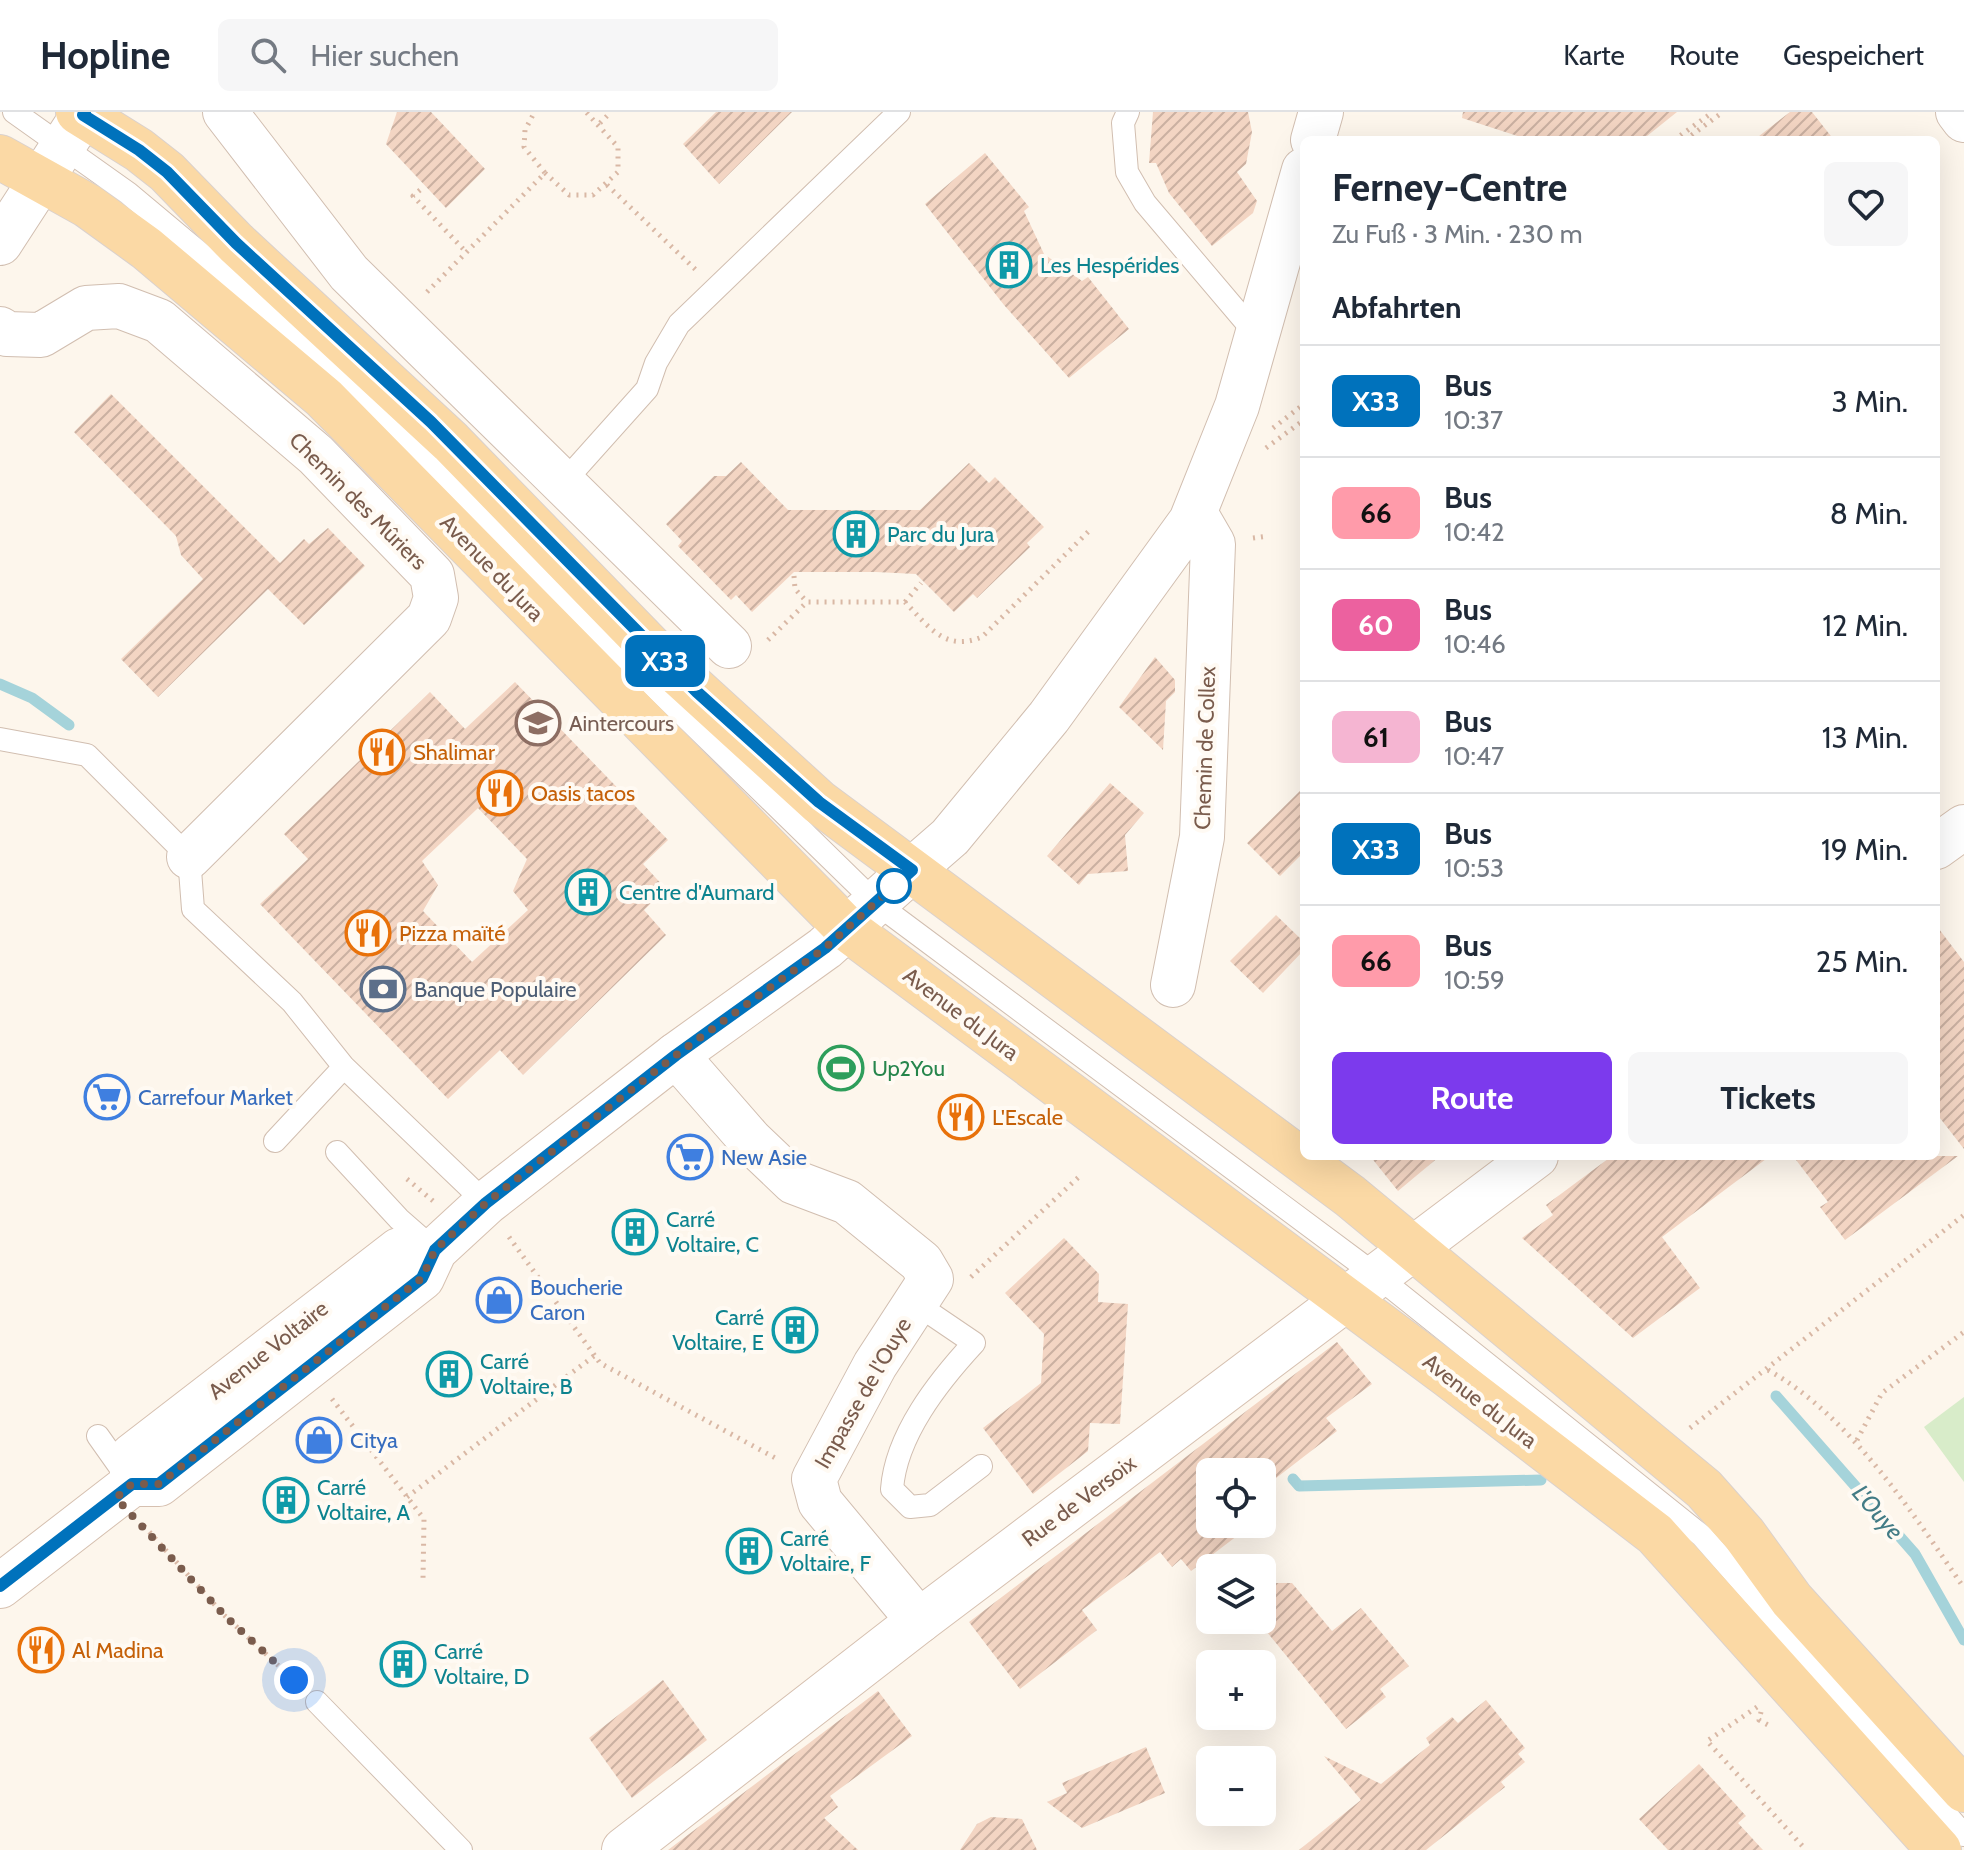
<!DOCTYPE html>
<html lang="de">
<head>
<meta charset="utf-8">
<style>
  body { margin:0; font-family:Cabin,sans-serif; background:#f6f6f7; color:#1f2937; height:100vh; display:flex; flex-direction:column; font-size:30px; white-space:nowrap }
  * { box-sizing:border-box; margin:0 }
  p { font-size:26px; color:#747a83 }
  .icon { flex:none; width:44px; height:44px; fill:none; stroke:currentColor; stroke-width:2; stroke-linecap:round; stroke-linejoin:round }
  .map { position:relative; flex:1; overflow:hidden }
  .sheet { position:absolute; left:1300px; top:24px; width:640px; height:1024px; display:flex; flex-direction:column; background:#fff; border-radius:12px; box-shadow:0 8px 32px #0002 }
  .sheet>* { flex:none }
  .badge { padding:0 16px; border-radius:12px; font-size:28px; line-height:52px }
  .tools { position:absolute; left:1196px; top:1346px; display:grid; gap:16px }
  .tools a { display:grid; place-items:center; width:80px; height:80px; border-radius:12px; background:#fff; box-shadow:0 8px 32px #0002; font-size:40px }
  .you { position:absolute; width:40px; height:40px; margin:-20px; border:6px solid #fff; border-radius:50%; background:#1a73e8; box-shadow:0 0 0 12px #1a73e833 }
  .map>.badge { position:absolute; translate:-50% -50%; box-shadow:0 0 0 4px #fff }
  h2 { padding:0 32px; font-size:30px; line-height:72px }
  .round { display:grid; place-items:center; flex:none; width:84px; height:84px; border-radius:12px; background:#f6f6f7 }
  .summary { display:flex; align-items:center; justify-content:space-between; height:136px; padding:0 32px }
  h1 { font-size:38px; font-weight:700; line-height:60px }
  .button { display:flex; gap:16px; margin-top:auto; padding:16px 32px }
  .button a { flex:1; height:92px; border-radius:12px; background:#7c3aed; color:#fff; font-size:32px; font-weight:700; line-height:92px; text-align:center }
  .button a+a { background:#f6f6f7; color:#1f2937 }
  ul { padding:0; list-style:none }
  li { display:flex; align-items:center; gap:24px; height:112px; padding:0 32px; border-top:2px solid #e0e1e3 }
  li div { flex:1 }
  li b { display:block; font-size:30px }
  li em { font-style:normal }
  li .badge { min-width:88px; font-weight:700; text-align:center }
  header { display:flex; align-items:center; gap:48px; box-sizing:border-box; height:112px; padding:0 40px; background:#fff; border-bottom:2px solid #e0e1e3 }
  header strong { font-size:38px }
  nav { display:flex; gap:44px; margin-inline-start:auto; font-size:28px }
  .search { width:560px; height:72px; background:#f6f6f7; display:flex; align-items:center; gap:20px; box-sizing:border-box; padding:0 28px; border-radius:12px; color:#747a83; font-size:30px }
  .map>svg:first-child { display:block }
  .garden { fill:#d8ecc9 }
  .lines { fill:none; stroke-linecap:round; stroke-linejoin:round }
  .stream { stroke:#a5d3da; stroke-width:11 }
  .building { fill:url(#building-hatch); fill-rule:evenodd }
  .lane-casing { stroke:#d1beb0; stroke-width:24 }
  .street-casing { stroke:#d1beb0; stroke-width:46 }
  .secondary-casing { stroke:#d6c0b0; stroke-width:46 }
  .primary-casing { stroke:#dad1cd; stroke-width:46 }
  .path { stroke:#d9b8a5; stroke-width:5; stroke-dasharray:2 6; stroke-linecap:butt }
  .lane { stroke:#fff; stroke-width:22 }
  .street { stroke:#fff; stroke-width:44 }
  .secondary { stroke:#fff; stroke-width:44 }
  .primary { stroke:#fbd9a5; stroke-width:44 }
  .line-casing { stroke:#fff; stroke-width:18 }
  .line { stroke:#0072bc; stroke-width:12 }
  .walk { stroke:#7a5c4d; stroke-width:8; stroke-dasharray:0 14.4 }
  .stop-dot { fill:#fff; stroke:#0072bc; stroke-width:4 }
  .labels { text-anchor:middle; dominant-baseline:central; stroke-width:8; stroke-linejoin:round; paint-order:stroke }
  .culture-label { font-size:22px; fill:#0d838f; stroke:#fffaf3; text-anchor:start }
  .street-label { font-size:22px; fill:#7a5c4d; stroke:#fffaf3 }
  .education-label { font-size:22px; fill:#785e54; stroke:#fffaf3; text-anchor:start }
  .food-label { font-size:22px; fill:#c56008; stroke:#fffaf3; text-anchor:start }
  .service-label { font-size:22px; fill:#4e5e75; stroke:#fffaf3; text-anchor:start }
  .leisure-label { font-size:22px; fill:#27864d; stroke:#fffaf3; text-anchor:start }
  .shop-label { font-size:22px; fill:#366cbe; stroke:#fffaf3; text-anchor:start }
  .water-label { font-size:24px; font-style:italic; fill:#437c86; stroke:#fffaf3 }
</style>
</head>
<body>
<header>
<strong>Hopline</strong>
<div class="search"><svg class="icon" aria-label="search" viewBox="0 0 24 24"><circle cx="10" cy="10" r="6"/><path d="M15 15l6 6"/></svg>Hier suchen</div>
<nav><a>Karte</a><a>Route</a><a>Gespeichert</a></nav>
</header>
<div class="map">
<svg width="1964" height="1738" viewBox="0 0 1964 1738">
  <defs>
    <pattern id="building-hatch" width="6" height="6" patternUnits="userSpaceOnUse" patternTransform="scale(2)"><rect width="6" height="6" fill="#f3d5c3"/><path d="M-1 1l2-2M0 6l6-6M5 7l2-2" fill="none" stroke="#cab0a1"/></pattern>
  </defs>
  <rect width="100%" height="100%" fill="#fdf6ec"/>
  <path class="garden" d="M1964 1285V1370L1924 1315Z"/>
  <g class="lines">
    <path class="stream" d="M0 572 32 586 69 613
      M1776 1284 1915 1442 1964 1528
      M1293 1367 1299 1374 1541 1368"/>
  </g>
  <path class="building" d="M397 0H431L485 57 446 96 386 32Z
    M716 0H792L719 72 683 32Z
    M1153 0H1248L1252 20 1246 52 1237 60 1257 89 1253 101 1212 134 1169 81 1156 51H1149Z
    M1463 0H1677L1642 28H1530L1462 6Z
    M1790 0H1812L1834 28H1754Z
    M985 41 1029 95 1024 99 1044 142 1082 169 1088 165 1129 217 1069 266 1004 193 925 92Z
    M111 282 280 451 304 427 309 432 328 416 365 454 304 513 268 477 158 585 121 547 203 467 181 443 176 424 74 320Z
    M741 350 788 398H920L969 351 989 371 995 365 1044 415 1027 431 1030 435 977 486 973 482 954 500 916 462 876 460H794L752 500 736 483 731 488 678 434 682 429 666 412 714 364H726Z
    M1155 545 1175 568V580L1166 589 1163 638 1119 595Z
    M515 570 668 728 643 752 666 777 644 798 666 823 523 963 500 938 448 987 260 792 308 747 284 722 430 580 465 617ZM478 696 527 747 513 779 528 798 472 850 423 799 438 773 422 749Z
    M1110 671 1144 701 1125 723 1128 759 1088 762 1079 773 1047 744Z
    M1304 675V740L1280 764 1247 731Z
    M1276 803 1304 830V838L1263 881 1230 849Z
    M1936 813 1964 850V1037L1936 1001Z
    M1370 1044H1440L1398 1079Z
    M1612 1044H1770L1662 1125 1700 1176 1633 1226 1522 1126 1553 1103 1546 1093Z
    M1793 1044H1958L1845 1128 1820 1095 1828 1090Z
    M1064 1126 1099 1162 1098 1190 1128 1192 1120 1312 1090 1311 1088 1339 1033 1382 983 1316 1041 1271 1044 1222 1005 1181Z
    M1337 1230 1372 1272 1326 1306 1337 1319 1262 1377V1360H1210V1412L1250 1414 1191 1459 1181 1447 1172 1455 1160 1440 1082 1498 1097 1518 1020 1577 969 1510Z
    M1272 1471H1292L1332 1519 1361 1496 1409 1554 1380 1577 1386 1585 1346 1617 1262 1514V1479Z
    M663 1568 707 1628 632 1686 589 1626Z
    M878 1579 912 1624 830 1684 838 1695 824 1706 858 1738H668Z
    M1486 1588 1525 1636 1518 1642 1525 1650 1501 1670 1505 1675 1426 1738H1299L1361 1688 1324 1644 1381 1672 1430 1633 1426 1626 1452 1605 1458 1611Z
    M1146 1635 1165 1681 1082 1716 1047 1690 1067 1681 1062 1671Z
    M1699 1652 1746 1704 1738 1711 1763 1738H1668L1639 1707Z
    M991 1705 1022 1707 1037 1738H960L977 1712Z"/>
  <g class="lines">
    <g class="lane-casing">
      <path id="lane" d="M14 0 128 81 305 229 380 298 584 506 876 791 1377 1164 1702 1424 1964 1723
        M1128 0 1123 11 1127 60 1145 91 1256 222
        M562 372 647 277 656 251 679 212 899 0
        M0 627 87 643 189 745 193 797 292 890 344 955 486 1091
        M275 1029 344 955
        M337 1040 399 1107 431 1135
        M915 1191 974 1231C938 1270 896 1323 892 1377L910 1395 930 1393 981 1354
        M98 1324 127 1365
        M317 1590 461 1738"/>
    </g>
    <g class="street-casing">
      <path id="street" d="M225 0 349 161 729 534
        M1958 0 1964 8
        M1313 28 1321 0
        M0 131 85 0
        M0 217 7 222 41 223 86 196 119 194 159 209 316 343 432 463 436 486 429 506 189 745
        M912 758 950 725 1049 605 1191 409 1237 294 1304 58
        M1173 873 1202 725 1213 432 1195 401
        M676 943 751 1029 794 1070 847 1090 921 1150 931 1167 875 1253 814 1367 820 1390 919 1509"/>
    </g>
    <g class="secondary-casing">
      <path id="secondary" d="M1936 735 1964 715
        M132 1372V1344L399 1138H435
        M0 1474 132 1372H159L422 1166 435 1138 486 1091 676 943 825 836 912 758
        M624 1738 919 1509 1536 1044"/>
    </g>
    <g class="primary-casing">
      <path id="primary" d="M78 0 139 38 167 60 236 131 451 330 660 545 819 690 1350 1084 1704 1377 1744 1422 1792 1488 1964 1678
        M0 45 88 94 146 136 324 286 847 817 1449 1264 1655 1422 1939 1738"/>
    </g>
    <path class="path" d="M600 11 611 0
      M1674 28 1713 0
      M1685 28 1723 0
      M545 61 569 83H593L618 60V35L586 0
      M607 73 696 158
      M420 78 413 84 467 141
      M427 180 545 61 524 35 525 18 533 3 531 0
      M1273 316 1304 292
      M1266 336 1304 308
      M1253 426 1268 424
      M794 464 795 477 807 490
      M905 490 921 471
      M768 528 807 490H905C929 515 945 540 982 525L1090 418
      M407 1067 433 1089
      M509 1125 600 1251 779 1348
      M971 1165 1082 1062
      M1768 1258C1849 1303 1912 1400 1964 1476
      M332 1287 424 1407 423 1467
      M1690 1316 1964 1103
      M1857 1328 1882 1281 1964 1220
      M407 1385 594 1244
      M144 1414 224 1503 296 1570
      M1757 1595 1707 1629 1806 1738
      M1761 1600 1759 1608 1768 1613"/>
    <use href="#lane" class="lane"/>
    <use href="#street" class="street"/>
    <use href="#secondary" class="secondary"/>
    <use href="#primary" class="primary"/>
  </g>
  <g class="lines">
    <g class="line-casing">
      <path id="line" d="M0 1474 132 1372H159L422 1166 435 1138 486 1091 676 943 825 836 912 758 819 690 697 580 431 310 236 131 167 60 139 38 83 3 85 0"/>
    </g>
    <use href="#line" class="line"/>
    <path class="walk" d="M294 1568 224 1503 116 1386 132 1372H159L422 1166 435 1138 486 1091 676 943 825 836 894 774"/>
  </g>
  <defs>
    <g id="building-ring" transform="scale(2.3)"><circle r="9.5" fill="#fffaf3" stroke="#0f9aa8" stroke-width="1.5"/><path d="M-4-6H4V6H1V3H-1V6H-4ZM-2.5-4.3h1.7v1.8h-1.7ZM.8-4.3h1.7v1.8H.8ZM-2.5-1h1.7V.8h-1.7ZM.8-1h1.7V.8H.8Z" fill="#0f9aa8"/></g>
    <g id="university-ring" transform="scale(2.3)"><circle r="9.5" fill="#fffaf3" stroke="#8d6e63" stroke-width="1.5"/><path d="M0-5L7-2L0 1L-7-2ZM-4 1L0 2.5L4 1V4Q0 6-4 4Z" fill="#8d6e63"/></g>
    <g id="restaurant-ring" transform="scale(2.3)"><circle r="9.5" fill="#fffaf3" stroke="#e8710a" stroke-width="1.5"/><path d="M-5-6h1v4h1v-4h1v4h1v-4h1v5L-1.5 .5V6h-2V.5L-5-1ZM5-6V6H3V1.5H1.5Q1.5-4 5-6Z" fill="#e8710a"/></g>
    <g id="bank-ring" transform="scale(2.3)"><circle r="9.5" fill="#fffaf3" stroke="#5c6f8a" stroke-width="1.5"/><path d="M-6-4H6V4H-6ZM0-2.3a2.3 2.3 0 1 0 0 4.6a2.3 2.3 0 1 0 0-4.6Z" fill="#5c6f8a"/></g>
    <g id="stadium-ring" transform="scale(2.3)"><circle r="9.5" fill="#fffaf3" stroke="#2e9e5b" stroke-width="1.5"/><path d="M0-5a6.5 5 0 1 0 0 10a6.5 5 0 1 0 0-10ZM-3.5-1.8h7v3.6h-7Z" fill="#2e9e5b"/></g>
    <g id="supermarket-ring" transform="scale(2.3)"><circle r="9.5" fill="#fffaf3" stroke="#3f7fe0" stroke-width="1.5"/><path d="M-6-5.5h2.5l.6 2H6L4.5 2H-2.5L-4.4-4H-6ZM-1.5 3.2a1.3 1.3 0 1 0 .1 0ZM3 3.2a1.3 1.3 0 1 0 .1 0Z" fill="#3f7fe0"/></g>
    <g id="shop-ring" transform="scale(2.3)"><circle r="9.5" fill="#fffaf3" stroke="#3f7fe0" stroke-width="1.5"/><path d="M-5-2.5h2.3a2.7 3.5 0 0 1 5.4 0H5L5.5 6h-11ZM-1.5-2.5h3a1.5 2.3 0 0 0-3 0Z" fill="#3f7fe0"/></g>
  </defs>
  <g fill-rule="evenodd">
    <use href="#building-ring" x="1009" y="153"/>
    <use href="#building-ring" x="856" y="422"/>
    <use href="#university-ring" x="538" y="611"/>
    <use href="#restaurant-ring" x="382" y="640"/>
    <use href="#restaurant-ring" x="500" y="681"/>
    <use href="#building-ring" x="588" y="780"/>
    <use href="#restaurant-ring" x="368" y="821"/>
    <use href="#bank-ring" x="383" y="877"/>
    <use href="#stadium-ring" x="841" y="956"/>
    <use href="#supermarket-ring" x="107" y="985"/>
    <use href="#restaurant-ring" x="961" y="1005"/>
    <use href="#supermarket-ring" x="690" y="1045"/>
    <use href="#building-ring" x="635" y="1120"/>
    <use href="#shop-ring" x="499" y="1188"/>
    <use href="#building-ring" x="795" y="1218"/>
    <use href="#building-ring" x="449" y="1262"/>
    <use href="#shop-ring" x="319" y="1328"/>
    <use href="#building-ring" x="286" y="1388"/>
    <use href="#building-ring" x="749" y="1439"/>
    <use href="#restaurant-ring" x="41" y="1538"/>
    <use href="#building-ring" x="403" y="1552"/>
  </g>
  <circle class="stop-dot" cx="894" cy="774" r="16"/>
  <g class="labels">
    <g class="culture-label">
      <text x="1040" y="153">Les Hespérides</text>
      <text x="887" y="422">Parc du Jura</text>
      <text x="619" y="780">Centre d'Aumard</text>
      <text x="666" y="1107">Carré<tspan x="666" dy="25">Voltaire, C</tspan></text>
      <text x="764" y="1205" text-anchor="end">Carré<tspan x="764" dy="25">Voltaire, E</tspan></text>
      <text x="480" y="1249">Carré<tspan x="480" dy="25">Voltaire, B</tspan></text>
      <text x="317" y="1375">Carré<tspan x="317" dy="25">Voltaire, A</tspan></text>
      <text x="780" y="1426">Carré<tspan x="780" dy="25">Voltaire, F</tspan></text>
      <text x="434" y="1539">Carré<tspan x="434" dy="25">Voltaire, D</tspan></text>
    </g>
    <g class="street-label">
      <text transform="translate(358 389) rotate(45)">Chemin des Mûriers</text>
      <text transform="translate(492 456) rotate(46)">Avenue du Jura</text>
      <text transform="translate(1205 636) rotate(-88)">Chemin de Collex</text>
      <text transform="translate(961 902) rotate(37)">Avenue du Jura</text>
      <text transform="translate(268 1238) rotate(-38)">Avenue Voltaire</text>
      <text transform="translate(863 1281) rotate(-60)">Impasse de l'Ouye</text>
      <text transform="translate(1480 1289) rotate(38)">Avenue du Jura</text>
      <text transform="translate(1079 1389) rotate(-37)">Rue de Versoix</text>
    </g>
    <g class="education-label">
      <text x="569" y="611">Aintercours</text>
    </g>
    <g class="food-label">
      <text x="413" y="640">Shalimar</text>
      <text x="531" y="681">Oasis tacos</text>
      <text x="399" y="821">Pizza maïté</text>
      <text x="992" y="1005">L'Escale</text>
      <text x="72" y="1538">Al Madina</text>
    </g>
    <g class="service-label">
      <text x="414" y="877">Banque Populaire</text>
    </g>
    <g class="leisure-label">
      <text x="872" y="956">Up2You</text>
    </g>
    <g class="shop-label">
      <text x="138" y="985">Carrefour Market</text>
      <text x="721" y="1045">New Asie</text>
      <text x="530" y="1175">Boucherie<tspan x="530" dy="25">Caron</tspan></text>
      <text x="350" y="1328">Citya</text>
    </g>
    <g class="water-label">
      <text transform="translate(1878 1400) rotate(49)">L'Ouye</text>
    </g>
  </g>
</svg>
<div class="tools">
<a><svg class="icon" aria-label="locate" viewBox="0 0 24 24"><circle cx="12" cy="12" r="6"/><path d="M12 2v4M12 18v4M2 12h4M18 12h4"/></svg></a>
<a><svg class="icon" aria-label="layers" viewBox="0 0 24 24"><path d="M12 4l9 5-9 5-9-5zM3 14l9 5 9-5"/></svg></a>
<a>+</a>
<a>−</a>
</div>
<div class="you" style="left:294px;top:1568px"></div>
<b class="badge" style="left:665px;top:549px;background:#0072bc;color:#fff">X33</b>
<section class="sheet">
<div class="summary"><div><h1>Ferney-Centre</h1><p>Zu Fuß · 3 Min. · 230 m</p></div><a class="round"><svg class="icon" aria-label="heart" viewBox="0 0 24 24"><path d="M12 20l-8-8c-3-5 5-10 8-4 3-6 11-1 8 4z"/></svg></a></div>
<h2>Abfahrten</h2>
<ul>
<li><span class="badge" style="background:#0072bc;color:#fff">X33</span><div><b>Bus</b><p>10:37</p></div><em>3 Min.</em></li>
<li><span class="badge" style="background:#ff9baa;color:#111">66</span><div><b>Bus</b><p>10:42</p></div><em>8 Min.</em></li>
<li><span class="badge" style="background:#ec619f;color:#fff">60</span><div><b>Bus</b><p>10:46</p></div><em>12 Min.</em></li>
<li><span class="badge" style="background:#f5b5d2;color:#111">61</span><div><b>Bus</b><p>10:47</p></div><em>13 Min.</em></li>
<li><span class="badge" style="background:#0072bc;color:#fff">X33</span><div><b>Bus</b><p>10:53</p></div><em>19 Min.</em></li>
<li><span class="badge" style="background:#ff9baa;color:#111">66</span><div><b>Bus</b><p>10:59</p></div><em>25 Min.</em></li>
</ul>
<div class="button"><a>Route</a><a>Tickets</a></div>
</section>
</div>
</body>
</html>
